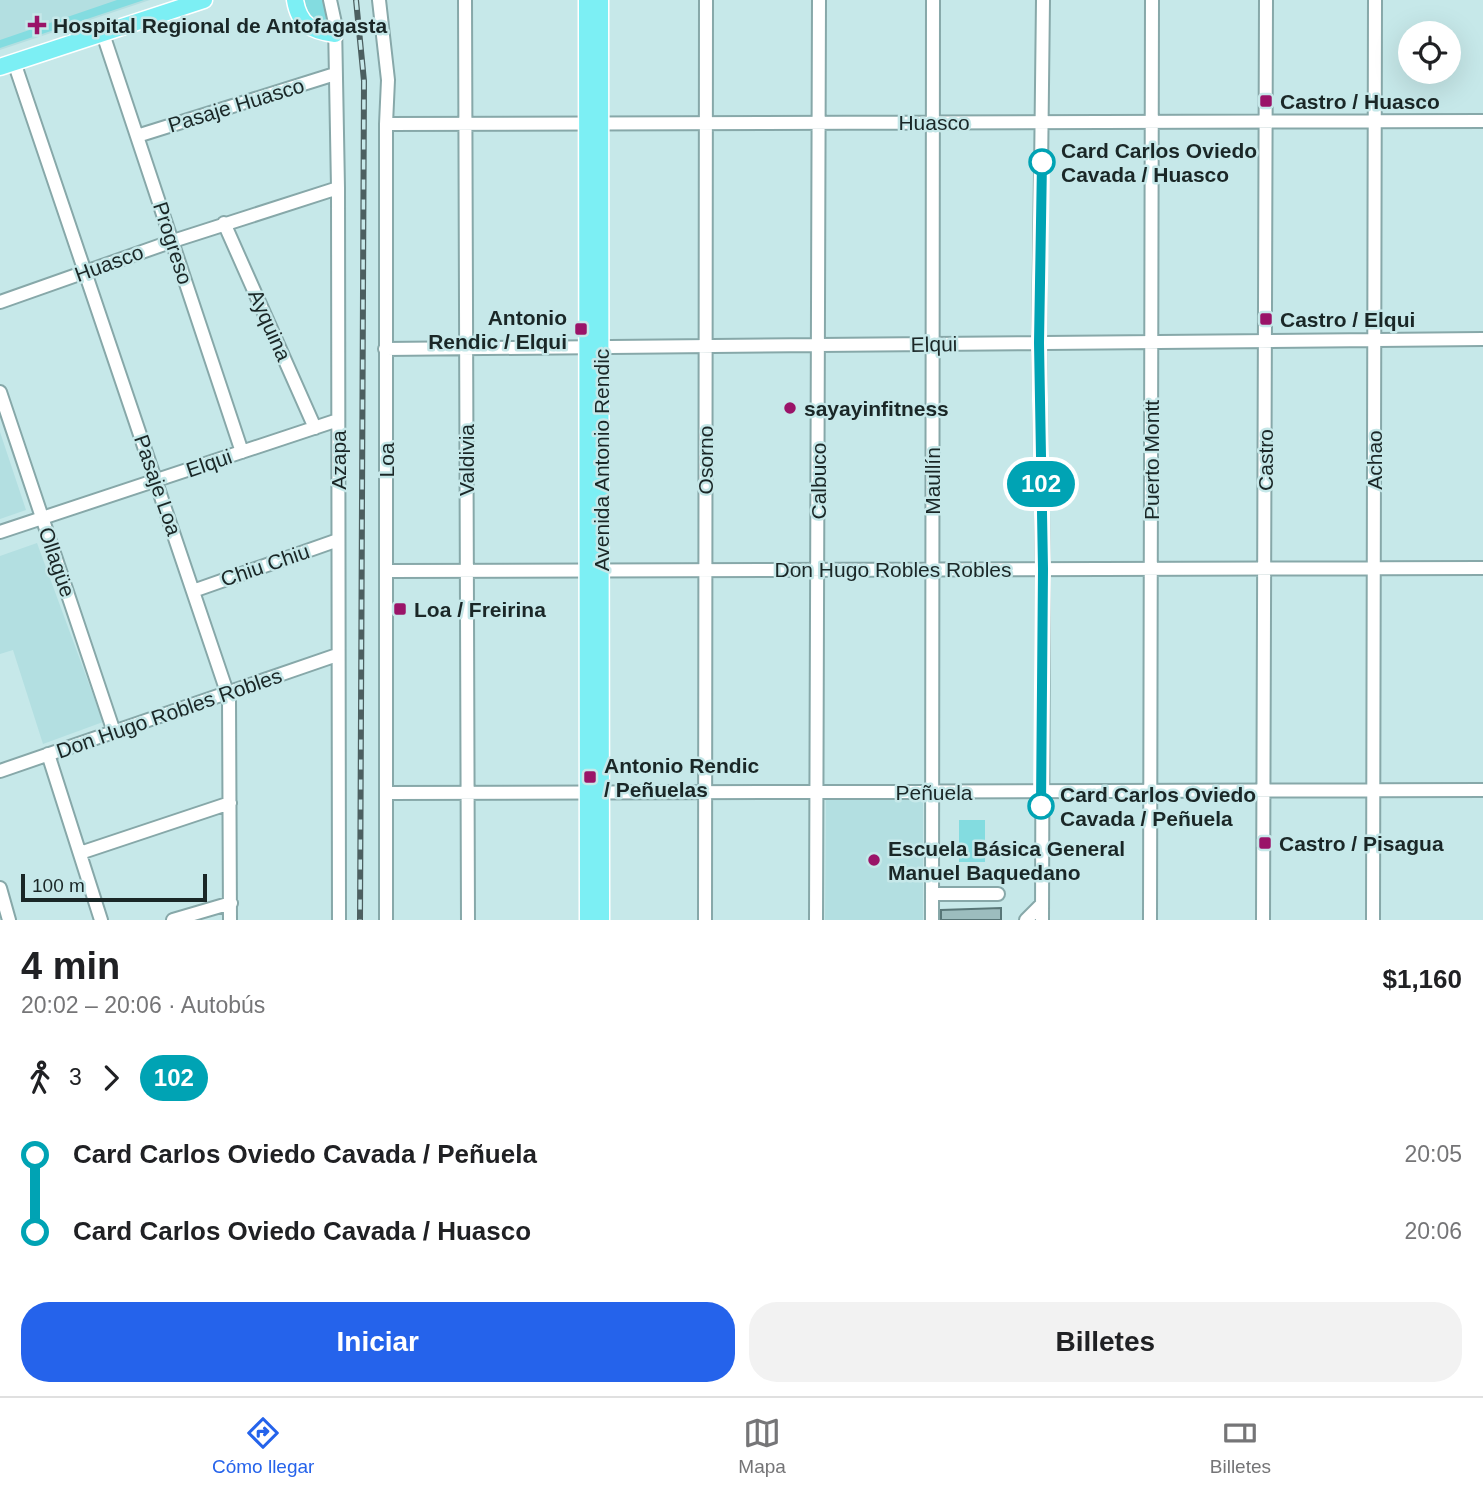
<!DOCTYPE html>
<html lang="es">
<head>
<meta charset="utf-8">
<style>
  body { margin:0; font-family:Arial,sans-serif; background:#f2f2f2; color:#202124; height:100vh; display:flex; flex-direction:column; font-size:26px; white-space:nowrap }
  * { box-sizing:border-box; margin:0 }
  p { font-size:23px; color:#757577 }
  .icon { flex:none; width:38px; height:38px; fill:none; stroke:currentColor; stroke-width:2; stroke-linecap:round; stroke-linejoin:round }
  .map { position:relative; height:920px; overflow:hidden }
  .drawer { display:flex; flex-direction:column; background:#fff; flex:1 }
  .drawer>* { flex:none }
  .badge { padding:0 14px; border-radius:23px; font-size:24px; line-height:46px }
  .controls { position:absolute; left:1398px; top:21px; display:grid; gap:14px }
  .controls a { display:grid; place-items:center; width:63px; height:63px; border-radius:50%; background:#fff; box-shadow:0 7px 28px #0002; font-size:35px }
  .scale { position:absolute; left:21px; bottom:18px; width:186px; box-sizing:border-box; padding-left:7px; border:4px solid #1a2727; border-top:0; font-size:19px; line-height:24px; white-space:nowrap; color:#1a2727; -webkit-text-stroke:5px #c6e8e9; paint-order:stroke }
  .map>.badge { position:absolute; translate:-50% -50%; box-shadow:0 0 0 4px #fff }
  .legs { display:flex; align-items:center; gap:10px; height:77px; padding:0 21px; font-size:23px }
  .legs p { margin-inline-start:auto }
  .overview { display:flex; align-items:center; justify-content:space-between; height:119px; padding:0 21px }
  h1 { font-size:38px; font-weight:700; line-height:52px }
  .primary-button { display:flex; gap:14px; margin-top:auto; padding:14px 21px }
  .primary-button a { flex:1; height:80px; border-radius:28px; background:#2563eb; color:#fff; font-size:28px; font-weight:700; line-height:80px; text-align:center }
  .primary-button a+a { background:#f2f2f2; color:#202124 }
  ul { padding:0 21px; list-style:none }
  li { display:flex; align-items:center; gap:24px; height:77px; font-size:26px }
  li i { display:grid; place-items:center; width:10px; height:100%; margin:0 9px; background:currentColor }
  li i::after { content:''; width:18px; height:18px; margin:-9px; border:5px solid; border-radius:50%; background:#fff }
  li p { margin-inline-start:auto }
  li:first-child i { background:linear-gradient(#0000 50%,currentColor 0) }
  li:last-child i { background:linear-gradient(currentColor 50%,#0000 0) }
  .menu { display:flex; justify-content:space-around; align-items:center; height:98px; border-top:2px solid #e0e0e0; background:#fff; font-size:19px; color:#757577 }
  .menu a { display:grid; justify-items:center; gap:4px }
  .menu .on { color:#2563eb }
  .map>svg:first-child { display:block }
  .built { fill:#b3dfe1 }
  .green { fill:#83dce0 }
  .building { fill:#9cbdbe; stroke:#577677; stroke-width:2 }
  .lines { fill:none; stroke-linecap:round; stroke-linejoin:round }
  .minor-casing { stroke:#87a8a9; stroke-width:16 }
  .major-casing { stroke:#fff; stroke-width:19 }
  .minor { stroke:#fff; stroke-width:12 }
  .major { stroke:#7ceff4; stroke-width:16 }
  .rail-casing { stroke:#4c5f60; stroke-width:6 }
  .rail { stroke:#c6e8e9; stroke-width:3.5; stroke-dasharray:10; stroke-linecap:butt }
  .line-1-casing { stroke:#fff; stroke-width:16 }
  .line-1 { stroke:#00a3b4; stroke-width:10 }
  .poi-dot { fill:#9a1468; stroke:#c6e8e9; stroke-width:2.5 }
  .stop-1-dot { fill:#fff; stroke:#00a3b4; stroke-width:3.5 }
  .labels { text-anchor:middle; dominant-baseline:central; stroke-width:5; stroke-linejoin:round; paint-order:stroke }
  .poi-label { font-size:21px; font-weight:bold; fill:#1a2727; stroke:#c6e8e9; text-anchor:start }
  .street-label { font-size:21px; fill:#1a2727; stroke:#c6e8e9 }
  .stop-label { font-size:21px; font-weight:bold; fill:#1a2727; stroke:#c6e8e9; text-anchor:start }
</style>
</head>
<body>
<div class="map">
<svg width="1483" height="920" viewBox="0 0 1483 920">
  <rect width="100%" height="100%" fill="#c6e8e9"/>
  <path class="built" d="M0 0H150L0 50Z
    M0 432 26 510 0 519Z
    M37 543 103 722 43 744 13 650 0 654V556Z
    M826 799H923V920H825Z"/>
  <path class="green" d="M117 0H144L0 48V40Z
    M304 0H323L327 15 326 22 320 25 310 22Z
    M959 820H985V862H959Z"/>
  <path class="building" d="M1001 908V920H941V910Z"/>
  <g class="lines">
    <g class="minor-casing">
      <path id="minor" d="M330 0 335 23 338 188 339 920
        M379 0 388 80 386 124V920
        M465 0 468 920
        M103 34 242 452
        M14 62 229 698 230 920
        M386 124 1483 121
        M137 136 335 74
        M224 223 315 428
        M0 302 173 241 338 188
        M385 349 1483 339
        M0 392 114 732
        M0 532 338 420
        M387 571 1483 568
        M193 591 338 540
        M48 754 101 920
        M0 771 337 655
        M386 793 1483 790
        M80 853 230 803
        M0 888 9 920
        M932 894H998
        M173 920 231 903
        M705 920 706 0
        M816 920 819 0
        M932 920 933 0
        M1026 920 1042 904
        M1042 920 1043 569 1039 343 1043 0
        M1150 920 1152 0
        M1263 920 1266 0
        M1373 920 1375 0"/>
    </g>
    <g class="major-casing">
      <path id="major" d="M295 0C299 25 312 31 335 34
        M587 0 588 920
        M600 0 601 920
        M0 67 204 0"/>
    </g>
    <use href="#minor" class="minor"/>
    <use href="#major" class="major"/>
    <g class="rail-casing">
      <path id="rail" d="M356 0 364 81 360 920"/>
    </g>
    <use href="#rail" class="rail"/>
  </g>
  <g class="lines">
    <g class="line-1-casing">
      <path id="line-1" d="M1041 806 1043 569 1039 343 1042 162"/>
    </g>
    <use href="#line-1" class="line-1"/>
  </g>
  <g class="poi-dot">
    <path d="M33.5 14.5h7v7h7v7h-7v7h-7v-7h-7v-7h7z"/>
    <rect x="1259" y="94" width="14" height="14" rx="3.5"/>
    <rect x="1259" y="312" width="14" height="14" rx="3.5"/>
    <rect x="574" y="322" width="14" height="14" rx="3.5"/>
    <circle cx="790" cy="408" r="7"/>
    <rect x="393" y="602" width="14" height="14" rx="3.5"/>
    <rect x="583" y="770" width="14" height="14" rx="3.5"/>
    <rect x="1258" y="836" width="14" height="14" rx="3.5"/>
    <circle cx="874" cy="860" r="7"/>
  </g>
  <g class="stop-1-dot">
    <circle cx="1042" cy="162" r="12"/>
    <circle cx="1041" cy="806" r="12"/>
  </g>
  <g class="labels">
    <g class="poi-label">
      <text x="53" y="25">Hospital Regional de Antofagasta</text>
      <text x="1280" y="101">Castro / Huasco</text>
      <text x="567" y="317" text-anchor="end">Antonio<tspan x="567" dy="24">Rendic / Elqui</tspan></text>
      <text x="1280" y="319">Castro / Elqui</text>
      <text x="804" y="408">sayayinfitness</text>
      <text x="414" y="609">Loa / Freirina</text>
      <text x="604" y="765">Antonio Rendic<tspan x="604" dy="24">/ Peñuelas</tspan></text>
      <text x="1279" y="843">Castro / Pisagua</text>
      <text x="888" y="848">Escuela Básica General<tspan x="888" dy="24">Manuel Baquedano</tspan></text>
    </g>
    <g class="street-label">
      <text transform="translate(236 105) rotate(-17)">Pasaje Huasco</text>
      <text x="934" y="122">Huasco</text>
      <text transform="translate(173 243) rotate(72)">Progreso</text>
      <text transform="translate(109 263) rotate(-20)">Huasco</text>
      <text transform="translate(270 325) rotate(66)">Ayquina</text>
      <text transform="translate(934 344) rotate(-1)">Elqui</text>
      <text transform="translate(338 460) rotate(-90)">Azapa</text>
      <text transform="translate(386 460) rotate(-90)">Loa</text>
      <text transform="translate(466 460) rotate(-90)">Valdivia</text>
      <text transform="translate(601 460) rotate(-90)">Avenida Antonio Rendic</text>
      <text transform="translate(705 460) rotate(-90)">Osorno</text>
      <text transform="translate(1151 460) rotate(-90)">Puerto Montt</text>
      <text transform="translate(1265 460) rotate(-90)">Castro</text>
      <text transform="translate(1374 460) rotate(-90)">Achao</text>
      <text transform="translate(209 463) rotate(-19)">Elqui</text>
      <text transform="translate(818 481) rotate(-90)">Calbuco</text>
      <text transform="translate(932 481) rotate(-90)">Maullín</text>
      <text transform="translate(158 485) rotate(71)">Pasaje Loa</text>
      <text transform="translate(57 562) rotate(71)">Ollagüe</text>
      <text transform="translate(265 565) rotate(-19)">Chiu Chiu</text>
      <text x="893" y="569">Don Hugo Robles Robles</text>
      <text transform="translate(169 713) rotate(-19)">Don Hugo Robles Robles</text>
      <text x="934" y="792">Peñuela</text>
    </g>
    <g class="stop-label">
      <text x="1061" y="150">Card Carlos Oviedo<tspan x="1061" dy="24">Cavada / Huasco</tspan></text>
      <text x="1060" y="794">Card Carlos Oviedo<tspan x="1060" dy="24">Cavada / Peñuela</tspan></text>
    </g>
  </g>
</svg>
<div class="controls">
<a><svg class="icon" aria-label="locate" viewBox="0 0 24 24"><circle cx="12" cy="12" r="6"/><path d="M12 2v4M12 18v4M2 12h4M18 12h4"/></svg></a>
</div>
<div class="scale">100 m</div>
<b class="badge" style="left:1041px;top:484px;background:#00a3b4;color:#fff">102</b>
</div>
<section class="drawer">
<div class="overview"><div><h1>4 min</h1><p>20:02 – 20:06 · Autobús</p></div><b>$1,160</b></div>
<div class="legs"><svg class="icon" aria-label="walk" viewBox="0 0 24 24"><circle cx="13" cy="4" r="2"/><path d="M13 8l-2 6 4 7M11 14l-3 7M7 12l3-4h3l4 4"/></svg>3<svg class="icon" aria-label="forward" viewBox="0 0 24 24"><path d="M9 5l7 7-7 7"/></svg><b class="badge" style="background:#00a3b4;color:#fff">102</b></div>
<ul>
<li><i style="color:#00a3b4"></i><b>Card Carlos Oviedo Cavada / Peñuela</b><p>20:05</p></li>
<li><i style="color:#00a3b4"></i><b>Card Carlos Oviedo Cavada / Huasco</b><p>20:06</p></li>
</ul>
<div class="primary-button"><a>Iniciar</a><a>Billetes</a></div>
</section>
<nav class="menu">
<a class="on"><svg class="icon" aria-label="directions" viewBox="0 0 24 24"><path d="M12 3l9 9-9 9-9-9zM9 14v-3h6M13 9l2 2-2 2"/></svg>Cómo llegar</a>
<a><svg class="icon" aria-label="map" viewBox="0 0 24 24"><path d="M3 6l6-2 6 2 6-2v14l-6 2-6-2-6 2zM9 4v14M15 6v14"/></svg>Mapa</a>
<a><svg class="icon" aria-label="tickets" viewBox="0 0 24 24"><path d="M3 7h18v10H3zM15 7v10"/></svg>Billetes</a>
</nav>
</body>
</html>
